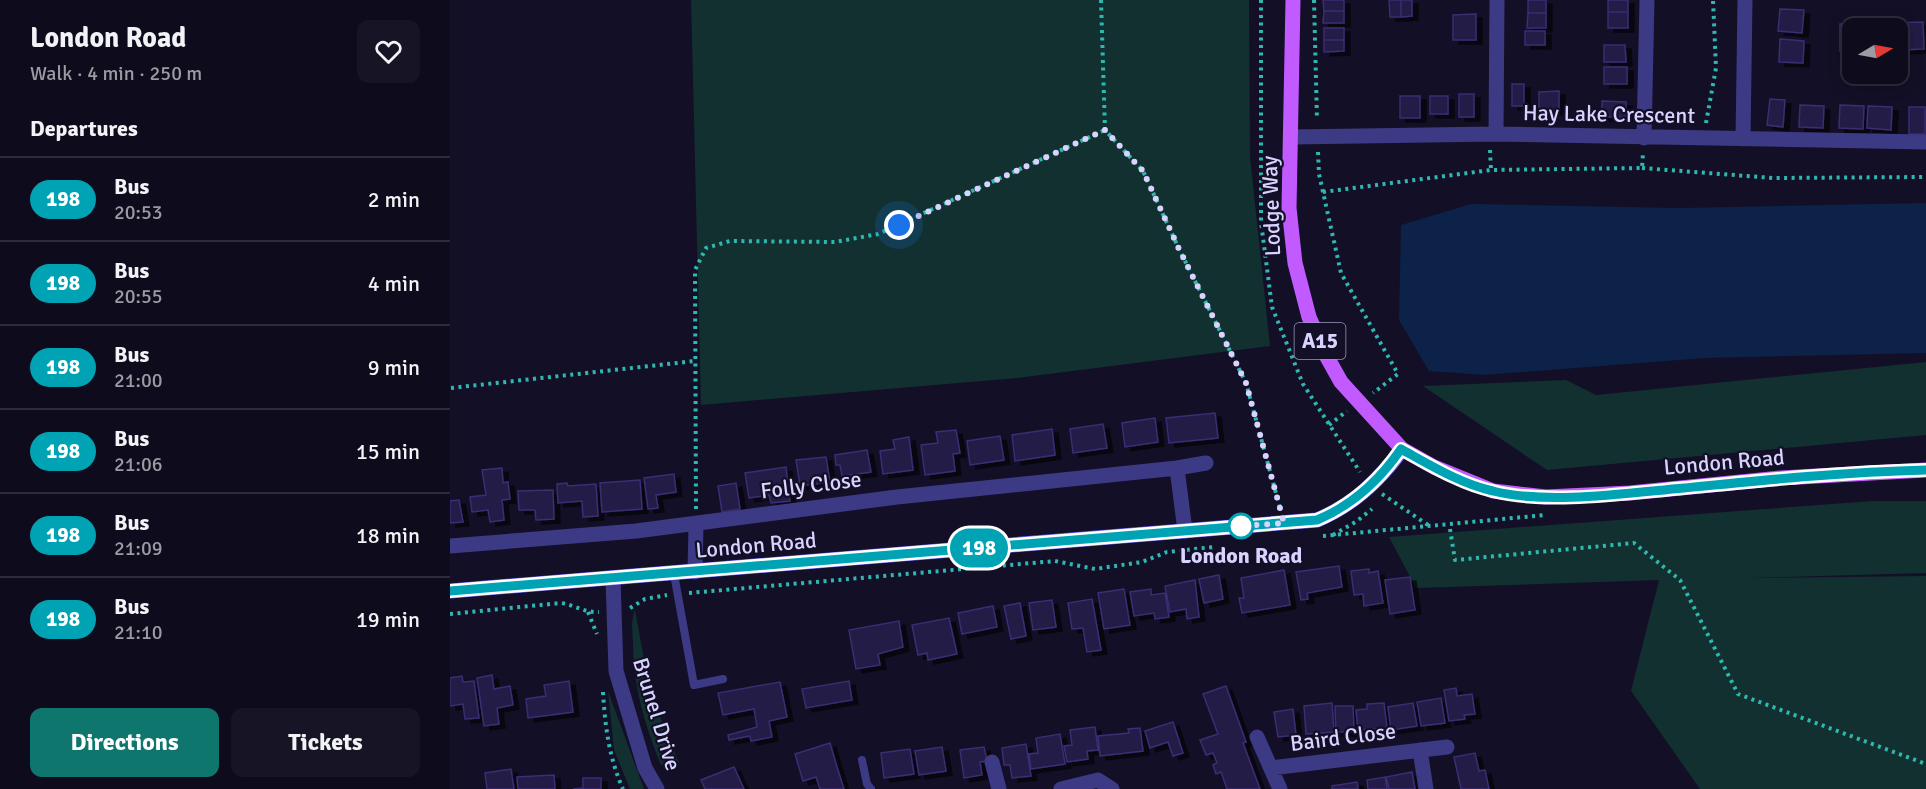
<!DOCTYPE html>
<html lang="en">
<head>
<meta charset="utf-8">
<style>
  body { margin:0; font-family:Signika,sans-serif; background:#171425; color:#f1f3f6; height:100vh; display:flex; flex-direction:column; font-size:22px; white-space:nowrap }
  * { box-sizing:border-box; margin:0 }
  p { font-size:20px; color:#9b9ba3 }
  .icon { flex:none; width:33px; height:33px; fill:none; stroke:currentColor; stroke-width:2; stroke-linecap:round; stroke-linejoin:round }
  .map { position:relative; flex:1; overflow:hidden }
  .side { display:flex; flex-direction:column; background:#0e0b1c; width:450px }
  .side>* { flex:none }
  .badge { padding:0 12px; border-radius:20px; font-size:21px; line-height:39px }
  .needle { width:39px; rotate:80deg }
  .fabs { position:absolute; left:1392px; top:18px; display:grid; gap:12px }
  .fabs a { display:grid; place-items:center; width:66px; height:66px; border-radius:12px; background:#0e0b1c; box-shadow:0 3px 15px #0003,0 0 0 2px #2e2b3b; font-size:30px }
  .you { position:absolute; width:30px; height:30px; margin:-15px; border:4px solid #fff; border-radius:50%; background:#1a73e8; box-shadow:0 0 0 9px #1a73e833 }
  .map>.badge { position:absolute; translate:-50% -50%; box-shadow:0 0 0 3px #fff }
  h2 { padding:0 30px; font-size:22px; line-height:54px }
  .round { display:grid; place-items:center; flex:none; width:63px; height:63px; border-radius:12px; background:#171425 }
  .overview { display:flex; align-items:center; justify-content:space-between; height:102px; padding:0 30px }
  h1 { font-size:28px; font-weight:700; line-height:45px }
  .action { display:flex; gap:12px; margin-top:auto; padding:12px 30px }
  .action a { flex:1; height:69px; border-radius:12px; background:#0f766e; color:#fff; font-size:24px; font-weight:700; line-height:69px; text-align:center }
  .action a+a { background:#171425; color:#f1f3f6 }
  ul { padding:0; list-style:none }
  li { display:flex; align-items:center; gap:18px; height:84px; padding:0 30px; border-top:2px solid #2e2b3b }
  li div { flex:1 }
  li b { display:block; font-size:22px }
  li em { font-style:normal }
  li .badge { min-width:66px; font-weight:700; text-align:center }
  main { display:flex; flex:1; min-height:0 }
  .map>svg:first-child { display:block }
  .green { fill:#12302f }
  .water { fill:#0c2248 }
  .building { fill:#241b47; stroke:#3b2d73; stroke-width:1.5; filter:url(#shadow) }
  .lines { fill:none; stroke-linecap:round; stroke-linejoin:round }
  .path { stroke:#2fb8b0; stroke-width:4; stroke-dasharray:3 4.5; stroke-linecap:butt }
  .service { stroke:#3d3a85; stroke-width:8 }
  .minor { stroke:#3d3a85; stroke-width:15 }
  .secondary { stroke:#6f6bff; stroke-width:15 }
  .primary { stroke:#c25bff; stroke-width:15 }
  .line-casing { stroke:#fff; stroke-width:14 }
  .line { stroke:#00a3b4; stroke-width:9 }
  .walk { stroke:#d9d4ff; stroke-width:6; stroke-dasharray:0 10.8 }
  .stop-dot { fill:#fff; stroke:#00a3b4; stroke-width:3 }
  .labels { text-anchor:middle; dominant-baseline:central; stroke-width:4.5; stroke-linejoin:round; paint-order:stroke }
  .shield { fill:#130f26; stroke:#9e99be; stroke-width:1.5 }
  .shield-label { font-size:21px; font-weight:bold; fill:#d9d4ff }
  .street-label { font-size:22px; fill:#d9d4ff; stroke:#130f26 }
  .stop-label { font-size:22px; font-weight:bold; fill:#d9d4ff; stroke:#130f26 }
</style>
</head>
<body>
<main>
<section class="side">
<div class="overview"><div><h1>London Road</h1><p>Walk · 4 min · 250 m</p></div><a class="round"><svg class="icon" aria-label="heart" viewBox="0 0 24 24"><path d="M12 20l-8-8c-3-5 5-10 8-4 3-6 11-1 8 4z"/></svg></a></div>
<h2>Departures</h2>
<ul>
<li><span class="badge" style="background:#00a3b4;color:#fff">198</span><div><b>Bus</b><p>20:53</p></div><em>2 min</em></li>
<li><span class="badge" style="background:#00a3b4;color:#fff">198</span><div><b>Bus</b><p>20:55</p></div><em>4 min</em></li>
<li><span class="badge" style="background:#00a3b4;color:#fff">198</span><div><b>Bus</b><p>21:00</p></div><em>9 min</em></li>
<li><span class="badge" style="background:#00a3b4;color:#fff">198</span><div><b>Bus</b><p>21:06</p></div><em>15 min</em></li>
<li><span class="badge" style="background:#00a3b4;color:#fff">198</span><div><b>Bus</b><p>21:09</p></div><em>18 min</em></li>
<li><span class="badge" style="background:#00a3b4;color:#fff">198</span><div><b>Bus</b><p>21:10</p></div><em>19 min</em></li>
</ul>
<div class="action"><a>Directions</a><a>Tickets</a></div>
</section>
<div class="map">
<svg width="1476" height="789" viewBox="0 0 1476 789">
  <defs>
    <filter id="shadow"><feDropShadow dx="6" dy="4" stdDeviation="0" flood-color="#0009"/></filter>
  </defs>
  <rect width="100%" height="100%" fill="#130f26"/>
  <path class="green" d="M241 0H799L800 156 820 346 567 378 251 405Z
    M1476 362V435L1097 470 973 386 1116 380 1146 395Z
    M1423 501H1476V573L1299 578 1476 576V789H1250L1181 691 1209 580 966 588 939 537Z
    M185 610 200 692 229 763 211 765C195 725 183 687 183 642 182 631 181 621 185 610Z
    M158 691 194 789H180L164 750Z"/>
  <path class="water" d="M1476 203V353L1255 358 1034 375 979 371 949 320 951 225 1021 204 1229 208Z"/>
  <path class="building" d="M873 0H894V11H874Z
    M939 0H951V17H940Z
    M951 0H962V16L951 17Z
    M1078 0H1096V13H1078Z
    M1158 0H1178V12H1158Z
    M1330 9 1354 10 1352 33 1328 31Z
    M874 11H894V23H873Z
    M1158 12H1178V28H1158Z
    M1078 13H1096V28H1077Z
    M1026 14V40H1003V15Z
    M1473 22 1474 49 1448 50V28H1436V23Z
    M1427 23V28H1402V50L1390 51V24Z
    M874 28H894V40H874Z
    M1075 31H1095V45H1075Z
    M1330 39 1354 41 1353 63 1329 62Z
    M874 40H894V51L874 52Z
    M1154 45H1175L1176 62H1154Z
    M1154 67H1177V84H1154Z
    M1062 84H1074V106H1062Z
    M1109 91V111H1089V92Z
    M1009 94H1024V117H1009Z
    M950 96H970V118H950Z
    M980 96H998V114H980Z
    M1320 99 1335 100 1333 127 1317 125Z
    M1152 101 1176 102V117H1152Z
    M1350 105 1374 106 1373 128 1349 127Z
    M1390 105 1414 106 1413 129 1389 128Z
    M1418 106 1442 107 1441 130 1417 128Z
    M1459 107H1475V134H1459Z
    M765 413 768 438 719 443 716 418Z
    M705 418 708 442 675 447 672 423Z
    M653 424 657 448 623 453 620 429Z
    M602 429 605 455 565 461 562 435Z
    M506 430 510 453 503 454 505 471 475 475 471 445 488 443 486 432Z
    M550 436 554 460 520 465 517 441Z
    M459 437 463 470 433 474 430 451 445 449 443 440Z
    M417 450 421 472 392 476 390 465H386L385 455Z
    M376 457 380 482 350 486 346 460Z
    M336 467 340 501 321 503 319 495 299 498 295 473Z
    M52 468 53 483 58 482 60 499 52 500 54 520 40 522 38 510 22 512 20 497 36 495 32 470Z
    M224 474 226 492 206 495 208 508 198 509 194 478Z
    M190 480 192 509 152 512 150 483Z
    M117 483 118 486 146 484 148 516 133 517 132 501 108 503 107 484Z
    M286 483 290 509 272 512 268 486Z
    M103 490 104 519 86 520 85 510H69L68 491Z
    M9 500 13 522 0 523V501Z
    M889 566 892 587 857 593 858 599 851 600 846 572Z
    M919 569V573L928 571 933 603 914 606 913 594 904 595 901 571Z
    M834 570 840 605 792 613 789 598H794L791 578Z
    M769 575 773 599 754 603 749 579Z
    M960 577 965 610 940 614 935 580Z
    M745 580 749 617 737 619 736 609 720 612 715 586Z
    M674 589 680 625 654 629 648 593Z
    M701 589V595L715 593 719 617 705 619 704 613 684 616 680 592Z
    M642 599 651 650 637 652 633 628 622 629 618 603Z
    M602 600 606 627 583 630 579 603Z
    M570 603 576 636 561 639 554 606Z
    M543 606 547 627 512 634 508 613Z
    M499 618 507 654 478 660 477 653 468 655 462 625Z
    M449 621 453 647 428 654 430 665 406 669 399 630Z
    M42 675 44 689 60 686 63 705 47 708 49 724 34 726 27 678Z
    M12 676 13 682 24 681 29 718 15 719 13 704 0 706V678Z
    M119 681 123 712 78 718 76 699 96 696 94 685Z
    M399 681 402 700 356 708 352 689Z
    M330 682 337 717 319 721 322 737 301 741 300 736 279 740 278 735 307 727 304 709 273 715 268 693Z
    M776 686 796 742 793 743 810 789H777L771 772 766 774 763 765 767 763 763 753 756 755 750 740 768 734 753 694Z
    M1006 688 1007 696 1022 694 1025 714 1014 715 1015 719 999 721 994 690Z
    M991 698 995 723 971 726 967 702Z
    M882 703 884 732 856 734 854 706Z
    M934 703 937 728 908 730 906 710 917 709V704Z
    M963 703 967 726 941 730 938 707Z
    M885 706H903L904 732H886Z
    M843 709 846 735 828 737 824 712Z
    M723 722 733 753 723 756 718 742 700 748 695 731Z
    M645 727 648 750 637 751 638 759 617 762 614 746 622 745 620 730Z
    M690 728 693 751 650 756 648 736 679 733 678 729Z
    M610 734 615 764 581 769 579 754 588 753 586 738Z
    M380 743 387 767 394 789H370L366 777 353 781 345 754Z
    M576 744 581 776 562 778 560 765H554L552 748Z
    M492 747 496 771 469 775 465 751Z
    M534 747 537 761 530 762 532 775 514 778 510 750Z
    M460 749 464 774 434 778 431 753Z
    M1025 753 1029 771 1035 770 1039 789H1011L1004 757Z
    M284 767 294 789H255L251 780Z
    M61 769 64 789H37L35 773Z
    M962 772 965 789H939L936 777Z
    M104 775 105 789H68L67 777Z
    M935 777 937 789H918L917 780Z
    M133 778H151V789H123L133 788Z
    M907 782 908 789H882V786Z"/>
  <g class="lines">
    <path class="path" d="M651 0 655 130 693 171 729 249 796 383 830 508
      M811 0V222L822 307 853 384 910 472
      M864 0 867 120
      M1256 123 1266 68 1263 0
      M1040 150 1041 170
      M868 152 869 174 891 273 948 374 923 393
      M1192 168 1323 178 1476 177
      M873 192 1041 170 1192 168 1193 153
      M1 388 245 361
      M879 425 897 411
      M932 494 978 525
      M246 509 245 270 256 248 280 241 385 242 428 234 655 130
      M1000 529 1005 560 1184 543 1230 580 1288 694 1476 764
      M883 535 907 521 922 509
      M873 536 1095 515
      M239 593 605 561 645 569 692 562 717 552 764 547
      M180 608 195 599 217 595
      M138 612 147 634
      M0 614 111 603C125 605 135 613 149 612
      M153 692C155 726 159 758 173 789"/>
    <path class="service" d="M224 574 244 685 273 679
      M412 760 417 784 421 789"/>
    <path class="minor" d="M1046 134 1047 0
      M842 137 1046 134 1476 142
      M1194 138 1197 0
      M1293 139 1295 0
      M727 468 756 463
      M0 546 186 531 447 497 727 468 735 531
      M245 572 246 525
      M163 579 166 671 195 768 207 789
      M807 737 830 789
      M970 750 976 789
      M542 762 549 789
      M821 768 997 747
      M611 789 648 780 662 789"/>
    <path class="secondary" d="M0 591 867 520C903 505 929 481 952 449"/>
    <path class="primary" d="M843 0 839 208 845 263 859 317 877 357 891 382 952 449 984 467 1043 491 1096 497 1180 493 1331 478 1476 470"/>
  </g>
  <g class="lines">
    <g class="line-casing">
      <path id="line" d="M0 591 867 520C903 505 929 481 951 449 980 465 1011 484 1043 491 1098 505 1178 493 1234 488 1315 480 1395 472 1476 470"/>
    </g>
    <use href="#line" class="line"/>
    <path class="walk" d="M449 225 655 130 693 171 729 249 796 383 834 523 791 526"/>
  </g>
  <circle class="stop-dot" cx="791" cy="526" r="12"/>
  <g class="labels">
    <rect class="shield" x="844.5" y="323" width="51" height="36" rx="4.5"/>
    <g class="shield-label">
      <text x="870" y="341">A15</text>
    </g>
    <g class="street-label">
      <text transform="translate(1159 114) rotate(1)">Hay Lake Crescent</text>
      <text transform="translate(821 206) rotate(-92)">Lodge Way</text>
      <text transform="translate(1274 462) rotate(-5)">London Road</text>
      <text transform="translate(361 485) rotate(-7)">Folly Close</text>
      <text transform="translate(306 545) rotate(-5)">London Road</text>
      <text transform="translate(207 714) rotate(73)">Brunel Drive</text>
      <text transform="translate(893 737) rotate(-7)">Baird Close</text>
    </g>
    <g class="stop-label">
      <text x="791" y="555">London Road</text>
    </g>
  </g>
</svg>
<div class="fabs">
<a><svg class="needle" viewBox="-14 -14 28 28"><path d="M0-13l5 13h-10z" fill="#e53935"/><path d="M0 13l5-13h-10z" fill="#9b9ba3"/></svg></a>
</div>
<div class="you" style="left:449px;top:225px"></div>
<b class="badge" style="left:529px;top:548px;background:#00a3b4;color:#fff">198</b>
</div>
</main>
</body>
</html>
